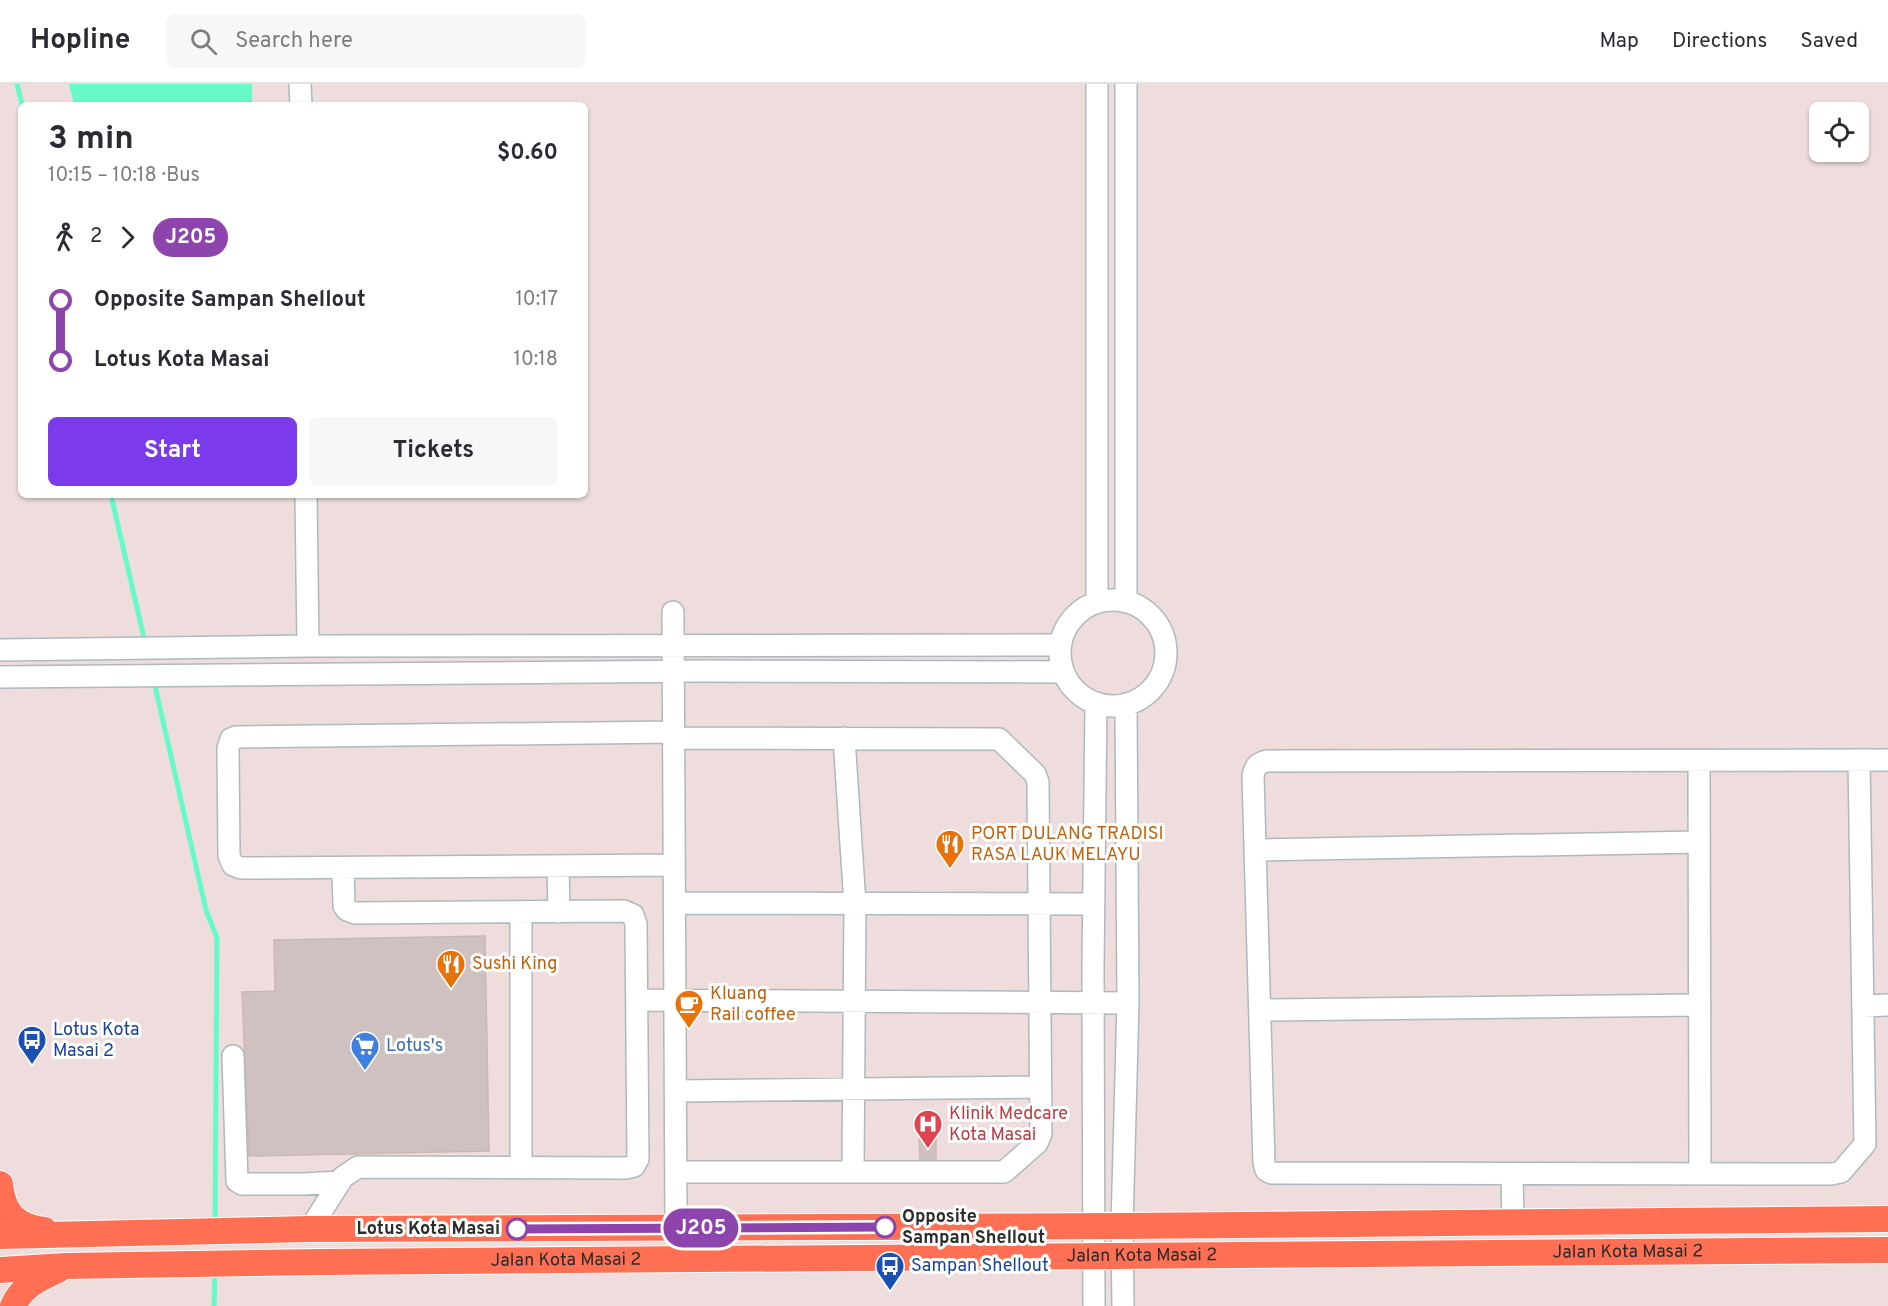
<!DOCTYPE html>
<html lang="en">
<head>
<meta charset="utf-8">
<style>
  body { margin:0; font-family:Overpass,sans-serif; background:#f7f7f7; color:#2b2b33; height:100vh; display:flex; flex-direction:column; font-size:22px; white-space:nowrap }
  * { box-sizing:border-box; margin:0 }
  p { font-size:20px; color:#7c7c81 }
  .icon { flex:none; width:33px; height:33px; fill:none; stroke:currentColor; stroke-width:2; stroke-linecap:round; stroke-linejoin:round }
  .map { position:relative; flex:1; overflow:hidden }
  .panel { position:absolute; left:18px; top:18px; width:570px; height:396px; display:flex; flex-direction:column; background:#fff; border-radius:9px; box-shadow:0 2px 4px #0004 }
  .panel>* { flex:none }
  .badge { padding:0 12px; border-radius:20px; font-size:21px; line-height:39px }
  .buttons { position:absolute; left:1809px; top:18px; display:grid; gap:12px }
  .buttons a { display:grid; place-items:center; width:60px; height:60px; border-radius:9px; background:#fff; box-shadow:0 2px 4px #0004; font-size:30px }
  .map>.badge { position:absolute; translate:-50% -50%; box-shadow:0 0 0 3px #fff }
  .legs { display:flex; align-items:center; gap:9px; height:66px; padding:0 30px; font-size:20px }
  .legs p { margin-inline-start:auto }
  .headline { display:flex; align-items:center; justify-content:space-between; height:102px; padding:0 30px }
  h1 { font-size:33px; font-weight:700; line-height:45px }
  .cta { display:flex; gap:12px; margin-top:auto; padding:12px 30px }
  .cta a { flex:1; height:69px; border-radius:9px; background:#7c3aed; color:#fff; font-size:24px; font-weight:700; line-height:69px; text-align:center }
  .cta a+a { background:#f7f7f7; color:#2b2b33 }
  ul { padding:0 30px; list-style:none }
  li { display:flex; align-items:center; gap:21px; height:60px; font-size:22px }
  li i { display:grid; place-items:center; width:9px; height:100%; margin:0 8px; background:currentColor }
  li i::after { content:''; width:15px; height:15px; margin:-8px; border:4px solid; border-radius:50%; background:#fff }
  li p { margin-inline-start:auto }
  li:first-child i { background:linear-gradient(#0000 50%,currentColor 0) }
  li:last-child i { background:linear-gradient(currentColor 50%,#0000 0) }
  header { display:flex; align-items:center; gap:36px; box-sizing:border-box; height:84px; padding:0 30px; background:#fff; border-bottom:2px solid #e1e1e2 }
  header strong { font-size:28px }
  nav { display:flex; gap:33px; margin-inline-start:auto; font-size:21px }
  .search { width:420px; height:54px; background:#f7f7f7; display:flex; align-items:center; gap:15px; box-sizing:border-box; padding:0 21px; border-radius:9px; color:#7c7c81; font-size:22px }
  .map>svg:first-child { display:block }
  .water { fill:#66fac8 }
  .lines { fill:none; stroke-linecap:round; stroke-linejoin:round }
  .stream { stroke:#66fac8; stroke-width:5 }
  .building { fill:#d0c1c1; stroke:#cab7b6; stroke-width:1.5 }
  .minor-casing { stroke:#adb9bd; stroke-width:24 }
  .major-casing { stroke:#fff; stroke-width:28 }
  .minor { stroke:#fff; stroke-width:21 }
  .major { stroke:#fe6f53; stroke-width:26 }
  .line-1-casing { stroke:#fff; stroke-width:14 }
  .line-1 { stroke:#8e44ad; stroke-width:9 }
  .stop-1-dot { fill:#fff; stroke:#8e44ad; stroke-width:3 }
  .labels { text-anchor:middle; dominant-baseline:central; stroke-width:6; stroke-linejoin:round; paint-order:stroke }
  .food-label { font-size:18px; fill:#c56008; stroke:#fff; text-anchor:start }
  .transit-label { font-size:18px; fill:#164399; stroke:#fff; text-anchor:start }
  .shop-label { font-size:18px; fill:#366cbe; stroke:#fff; text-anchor:start }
  .health-label { font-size:18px; fill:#be3a42; stroke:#fff; text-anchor:start }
  .stop-label { font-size:18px; font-weight:bold; fill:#2c2c2c; stroke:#fff; text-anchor:start }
  .street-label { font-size:18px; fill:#2c2c2c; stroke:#fff }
</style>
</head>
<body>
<header>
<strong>Hopline</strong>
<div class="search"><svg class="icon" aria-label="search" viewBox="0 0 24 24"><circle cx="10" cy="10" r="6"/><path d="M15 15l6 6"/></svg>Search here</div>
<nav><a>Map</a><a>Directions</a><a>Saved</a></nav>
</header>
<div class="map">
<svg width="1888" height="1222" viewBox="0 0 1888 1222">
  <rect width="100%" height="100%" fill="#efdddd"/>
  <path class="water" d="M69 0H252V21H74Z"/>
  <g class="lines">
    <path class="stream" d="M17 0 22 21
      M111 411 144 554
      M155 602 206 826 217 854 215 1142
      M214 1222 215 1187"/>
  </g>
  <path class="building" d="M485 852 489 1067 249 1072 242 908 275 907 274 856Z
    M919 1045H936V1075H920Z"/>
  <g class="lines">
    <g class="minor-casing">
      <path id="minor" d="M300 0 301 21
        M1126 0V518
        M306 411 308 562
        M1060 569a53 53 0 1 1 106 0a53 53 0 1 1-106 0Z
        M1097 518V0
        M673 528 676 1145
        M0 566 308 562 1060 561
        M0 593 703 587 1063 588
        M673 648 236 653 231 655 228 664 229 772 233 781 241 784 674 781
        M674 654 999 655 1035 690 1038 698 1041 1050 1037 1059 1004 1088H677
        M844 654 855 820 853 1087
        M1859 676 1865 1060 1841 1088 1831 1090 1271 1089 1266 1086 1264 1079 1253 692C1255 682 1258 679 1267 677L1888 676
        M1699 677 1700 1090
        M1255 766 1699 758
        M558 782 559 828
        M675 819 1094 820
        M521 828V1084
        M637 916 1128 919
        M1863 922 1888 921
        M1260 926 1700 921
        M233 972 237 1097 242 1100H303L340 1098
        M676 1007 1040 1003
        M1512 1090 1513 1139
        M310 1145 343 1093 358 1083 626 1084 634 1082 638 1075 636 840 633 831 624 827 355 829 347 826 344 822 343 784
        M1094 1222 1093 883 1096 619
        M1123 1222 1122 1142 1128 919 1126 620"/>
    </g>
    <g class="major-casing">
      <g id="major">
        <path d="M0 1100C3 1129 15 1142 44 1146"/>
        <path d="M0 1152 310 1145 1122 1142 1888 1135"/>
        <path id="s1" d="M0 1186 66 1182 322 1178 1888 1166"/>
        <path d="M13 1222C22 1202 38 1195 58 1186"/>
      </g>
    </g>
    <use href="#minor" class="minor"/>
    <use href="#major" class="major"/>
  </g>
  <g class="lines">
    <g class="line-1-casing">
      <path id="line-1" d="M517 1145 885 1143"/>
    </g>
    <use href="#line-1" class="line-1"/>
  </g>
  <defs>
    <g id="restaurant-pin" transform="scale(1.5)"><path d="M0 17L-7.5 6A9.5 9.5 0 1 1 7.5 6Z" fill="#e8710a" stroke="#fff"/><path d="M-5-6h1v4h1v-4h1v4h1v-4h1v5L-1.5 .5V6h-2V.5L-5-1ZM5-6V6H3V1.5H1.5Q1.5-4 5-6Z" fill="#fff"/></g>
    <g id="cafe-pin" transform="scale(1.5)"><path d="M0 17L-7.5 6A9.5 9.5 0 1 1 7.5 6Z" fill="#e8710a" stroke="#fff"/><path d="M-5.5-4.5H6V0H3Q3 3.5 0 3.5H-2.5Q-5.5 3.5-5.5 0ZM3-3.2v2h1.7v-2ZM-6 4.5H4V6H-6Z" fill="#fff"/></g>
    <g id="bus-pin" transform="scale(1.5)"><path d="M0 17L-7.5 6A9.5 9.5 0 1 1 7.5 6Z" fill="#1a4fb4" stroke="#fff"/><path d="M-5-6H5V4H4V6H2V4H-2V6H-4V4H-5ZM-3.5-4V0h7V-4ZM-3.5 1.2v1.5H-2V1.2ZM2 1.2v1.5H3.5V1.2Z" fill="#fff"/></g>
    <g id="supermarket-pin" transform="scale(1.5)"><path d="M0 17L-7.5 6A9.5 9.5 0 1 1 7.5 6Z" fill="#3f7fe0" stroke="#fff"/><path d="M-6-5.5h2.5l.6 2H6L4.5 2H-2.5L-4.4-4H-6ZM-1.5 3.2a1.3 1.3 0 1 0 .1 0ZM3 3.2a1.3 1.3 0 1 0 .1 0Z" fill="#fff"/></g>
    <g id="hospital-pin" transform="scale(1.5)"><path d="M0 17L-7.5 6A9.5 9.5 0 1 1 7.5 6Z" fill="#e0444e" stroke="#fff"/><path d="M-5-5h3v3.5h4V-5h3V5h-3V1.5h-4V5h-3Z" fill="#fff"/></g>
  </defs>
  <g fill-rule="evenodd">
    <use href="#restaurant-pin" x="950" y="760"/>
    <use href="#restaurant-pin" x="451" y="880"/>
    <use href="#cafe-pin" x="689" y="920"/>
    <use href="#bus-pin" x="32" y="956"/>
    <use href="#supermarket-pin" x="365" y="962"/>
    <use href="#hospital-pin" x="928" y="1040"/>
    <use href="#bus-pin" x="890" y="1182"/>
  </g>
  <g class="stop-1-dot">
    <circle cx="885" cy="1143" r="10"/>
    <circle cx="517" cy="1145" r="10"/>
  </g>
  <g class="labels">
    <g class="food-label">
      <text x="971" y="750">PORT DULANG TRADISI<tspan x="971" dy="21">RASA LAUK MELAYU</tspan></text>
      <text x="472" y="880">Sushi King</text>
      <text x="710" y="910">Kluang<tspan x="710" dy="21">Rail coffee</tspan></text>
    </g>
    <g class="transit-label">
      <text x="53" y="946">Lotus Kota<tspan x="53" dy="21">Masai 2</tspan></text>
      <text x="911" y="1182">Sampan Shellout</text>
    </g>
    <g class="shop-label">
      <text x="386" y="962">Lotus's</text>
    </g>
    <g class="health-label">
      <text x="949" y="1030">Klinik Medcare<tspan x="949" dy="21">Kota Masai</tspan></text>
    </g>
    <g class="stop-label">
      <text x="902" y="1133">Opposite<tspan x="902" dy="21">Sampan Shellout</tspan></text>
      <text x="500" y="1145" text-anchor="end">Lotus Kota Masai</text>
    </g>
    <g class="street-label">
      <text stroke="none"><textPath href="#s1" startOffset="1628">Jalan Kota Masai 2</textPath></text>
      <text stroke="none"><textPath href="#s1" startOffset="1142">Jalan Kota Masai 2</textPath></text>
      <text stroke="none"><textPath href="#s1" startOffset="566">Jalan Kota Masai 2</textPath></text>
    </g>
  </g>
</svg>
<div class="buttons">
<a><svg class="icon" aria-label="locate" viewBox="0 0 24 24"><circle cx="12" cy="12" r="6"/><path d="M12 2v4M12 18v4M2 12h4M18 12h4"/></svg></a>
</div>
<b class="badge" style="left:701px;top:1144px;background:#8e44ad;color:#fff">J205</b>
<section class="panel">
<div class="headline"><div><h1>3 min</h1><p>10:15 – 10:18 · Bus</p></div><b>$0.60</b></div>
<div class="legs"><svg class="icon" aria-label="walk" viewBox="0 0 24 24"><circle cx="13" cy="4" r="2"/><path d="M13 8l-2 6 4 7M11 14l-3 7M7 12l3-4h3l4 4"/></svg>2<svg class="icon" aria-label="forward" viewBox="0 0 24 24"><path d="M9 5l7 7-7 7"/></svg><b class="badge" style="background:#8e44ad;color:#fff">J205</b></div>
<ul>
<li><i style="color:#8e44ad"></i><b>Opposite Sampan Shellout</b><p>10:17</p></li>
<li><i style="color:#8e44ad"></i><b>Lotus Kota Masai</b><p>10:18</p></li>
</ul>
<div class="cta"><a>Start</a><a>Tickets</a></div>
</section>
</div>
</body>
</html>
